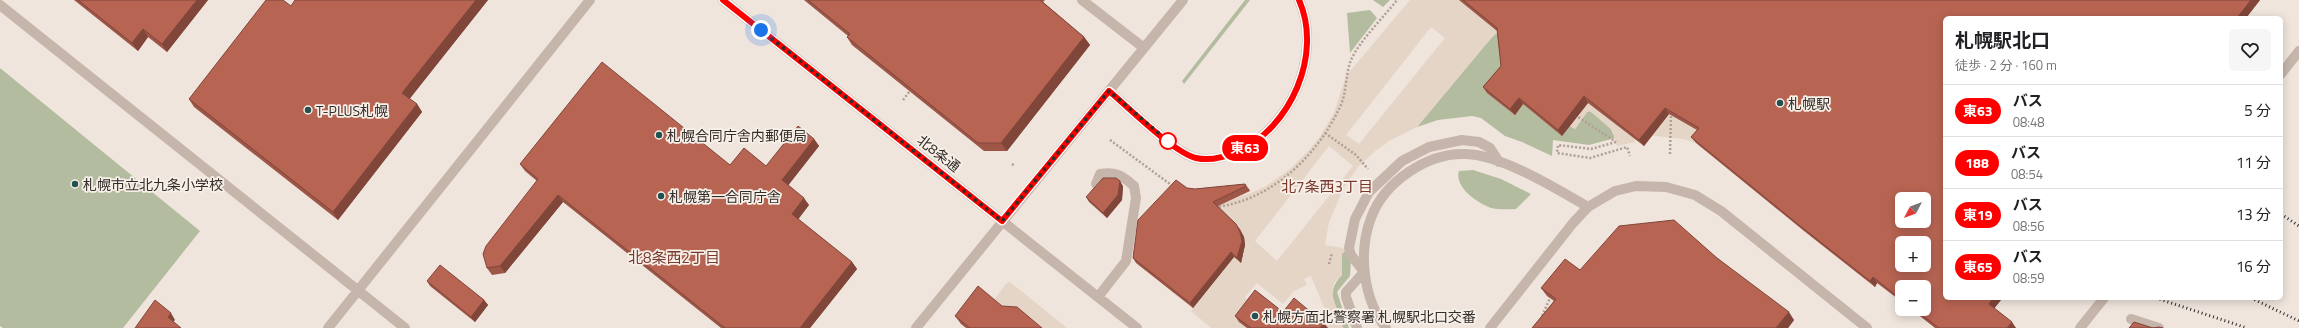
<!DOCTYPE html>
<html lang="ja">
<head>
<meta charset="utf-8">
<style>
  body { margin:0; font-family:"Titillium Web","Noto Sans JP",sans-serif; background:#f6f6f6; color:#202124; height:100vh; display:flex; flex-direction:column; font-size:15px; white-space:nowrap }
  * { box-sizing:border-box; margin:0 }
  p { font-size:13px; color:#757577 }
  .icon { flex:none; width:22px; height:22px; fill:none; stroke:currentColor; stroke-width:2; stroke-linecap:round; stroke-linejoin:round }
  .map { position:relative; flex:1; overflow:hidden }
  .panel { position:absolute; left:1943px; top:16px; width:340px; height:284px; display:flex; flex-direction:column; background:#fff; border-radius:6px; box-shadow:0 2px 10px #0003 }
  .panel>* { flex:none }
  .badge { padding:0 8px; border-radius:13px; font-size:14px; line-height:26px }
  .needle { width:26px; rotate:229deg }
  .fabs { position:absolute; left:1895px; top:192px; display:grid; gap:8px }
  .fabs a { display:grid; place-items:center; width:36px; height:36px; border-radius:6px; background:#fff; box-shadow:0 2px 10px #0003; font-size:20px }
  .you { position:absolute; width:20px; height:20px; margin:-10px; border:3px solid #fff; border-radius:50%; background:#1a73e8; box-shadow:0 0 0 6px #1a73e833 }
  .map>.badge { position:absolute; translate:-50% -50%; box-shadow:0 0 0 2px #fff }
  .round { display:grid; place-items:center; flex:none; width:42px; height:42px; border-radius:6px; background:#f6f6f6 }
  .headline { display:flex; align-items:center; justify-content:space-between; height:68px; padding:0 12px }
  h1 { font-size:19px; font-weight:700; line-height:30px }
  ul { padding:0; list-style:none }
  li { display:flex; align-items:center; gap:12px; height:52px; padding:0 12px; border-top:1px solid #e0e0e0 }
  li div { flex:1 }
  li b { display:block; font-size:15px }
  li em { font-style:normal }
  li .badge { min-width:44px; font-weight:700; text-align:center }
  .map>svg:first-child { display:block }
  .green { fill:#b4bc9f }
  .plaza { fill:#e5d5c6; fill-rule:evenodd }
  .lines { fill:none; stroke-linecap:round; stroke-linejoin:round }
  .path { stroke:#b19f95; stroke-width:2.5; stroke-dasharray:2 2; stroke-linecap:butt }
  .minor { stroke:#c6b5ab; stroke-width:10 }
  .rail { stroke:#342c29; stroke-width:3; stroke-dasharray:1 3; stroke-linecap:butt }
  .wall { fill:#9d5647 }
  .shaded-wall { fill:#80463a }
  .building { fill:#b76453; stroke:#80463a; fill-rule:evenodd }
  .line-casing { stroke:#fff; stroke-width:9 }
  .line { stroke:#f00; stroke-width:6 }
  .walk { stroke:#342c29; stroke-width:4; stroke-dasharray:0 7.2 }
  .poi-dot { fill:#245150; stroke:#f7f0e9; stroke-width:1.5 }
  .stop-dot { fill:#fff; stroke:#f00; stroke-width:2 }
  .labels { text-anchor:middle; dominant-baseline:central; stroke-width:3.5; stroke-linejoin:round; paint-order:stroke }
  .poi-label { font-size:14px; fill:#342c29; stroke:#f7f0e9; text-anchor:start }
  .street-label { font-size:14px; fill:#342c29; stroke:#f7f0e9 }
  .neighbourhood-label { font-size:15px; fill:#79392c; stroke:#f7f0e9 }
</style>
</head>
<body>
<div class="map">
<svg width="2299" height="328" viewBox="0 0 2299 328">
  <rect width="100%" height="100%" fill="#efe5dd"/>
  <path class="green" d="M1245 0H1250L1184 84 1182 81Z
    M1373 0H1390L1383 7Z
    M1370 10 1377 18 1350 53 1347 13Z
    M1498 32 1562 136 1570 126 1575 129 1587 112 1590 111 1610 127 1615 138 1589 145 1553 140 1552 156 1522 142 1505 136 1481 118 1472 116 1438 120 1417 127 1492 37Z
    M0 68 200 231 123 328H3L0 326Z
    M1473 170 1501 179 1531 194 1516 209C1508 209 1499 210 1491 208 1477 203 1454 187 1459 171Z
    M1345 251 1351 260 1350 276 1337 292 1349 328H1343C1336 308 1324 293 1342 275V253Z"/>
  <path class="plaza" d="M1410 0H1513L1703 134 1696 143 1683 139 1636 134 1635 142 1617 146 1613 131 1590 111 1587 112 1575 129 1570 126 1588 103 1498 32 1492 37 1417 127 1389 141 1374 152 1358 167 1344 187 1329 222 1325 245 1343 248 1345 251 1342 254V275L1334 283 1332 294 1343 328H1327L1321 323 1328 317 1311 276 1304 279 1307 285 1294 291 1283 304 1257 283 1245 297 1249 300 1247 328H1211L1191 311 1234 257 1217 204 1251 193 1266 186 1290 169 1310 149 1319 138 1334 113 1346 76ZM1431 27 1445 38 1359 144 1346 135ZM1329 146 1353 166 1277 261 1255 241Z
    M1010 282 1067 328H973L1006 284Z"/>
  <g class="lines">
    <path class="path" d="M903 100 910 91
      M1575 115 1616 142
      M1325 133 1356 155 1368 169
      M1110 140 1174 187
      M1616 142 1591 149 1558 145 1557 153 1590 158 1627 147 1630 156
      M1670 154 1671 115
      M1012 164 1015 166
      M1215 207C1271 201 1317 156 1340 107 1347 93 1345 75 1351 60 1360 40 1384 17 1397 0
      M1329 264 1332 253
      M1542 316 1550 298"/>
    <path class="minor" d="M723 0 1137 328
      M1082 0 1144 48
      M0 5 405 328
      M2281 74 2299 51
      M1109 91C1128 107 1174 153 1196 158 1209 161 1225 157 1237 152 1291 128 1323 54 1299 0
      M1096 184 1100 174C1115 171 1123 176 1134 186L1136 198 1126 261 1098 297
      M2131 319 2159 328
      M328 328 590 0
      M916 328 1183 0
      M1357 328 1346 297V292L1364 272 1351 255 1349 248 1355 219 1369 192 1402 161 1429 147 1462 140 1479 142 1490 148 1499 162
      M1386 328C1363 299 1358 252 1371 218 1384 182 1428 152 1466 154 1502 155 1557 189 1588 207
      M1490 328 1573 223 1588 207 1615 191 1636 186 1666 187 1695 195 1721 211 1867 328
      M2080 328 2104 298"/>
    <path class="rail" d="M2281 214 2299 226
      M2156 298 2247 328
      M2251 298 2299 321"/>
  </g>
  <path class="wall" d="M74 0H208L167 52 148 37 138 51Z
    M295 0H488L409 99 417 104 422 112 338 220 194 107 189 99 291 6Z
    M804 0H1045L1043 2 1084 37 1090 45 1007 151H984L852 45 847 37 848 36Z
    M1459 0H2260L2246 18H1945V298L2001 300 1994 308 2016 328H1935L1911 309H1924L1902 287V302L1877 283 1875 287 1804 231 1696 143 1691 137 1697 130 1669 114 1644 146 1588 103 1562 136 1523 104 1515 115 1487 93 1483 87 1501 66 1497 31Z
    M814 139 819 146 788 185 809 205 798 219 852 262 857 269 810 328H721L563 202 505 273 492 275 487 268 537 181 525 171 520 164 730 165 766 166Z
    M1245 184 1249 189 1250 191 1218 206 1240 229 1244 237 1245 245 1241 263 1234 257 1193 308 1136 263 1133 258 1187 188 1195 189Z
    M1123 186 1122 200 1107 218 1089 202 1086 197Z
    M1717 258 1794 320 1788 328H1532L1554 301 1547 296 1541 288 1580 270Z
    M427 281 484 300 488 305 475 322 430 286Z
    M1002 306 1042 328H966L961 324 955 316Z
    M1283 312 1328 328H1247L1239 322 1235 316Z"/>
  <path class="shaded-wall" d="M197 0H208L167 52 162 44Z
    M476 0H488L408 101 402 93Z
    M2251 0H2260L2246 18H2237Z
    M143 29 148 37 138 51 132 43Z
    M1084 37 1090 45 1007 151 1001 143Z
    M1584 96 1588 103 1562 136 1558 130Z
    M1519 98 1523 104 1515 115 1510 109Z
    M417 104 422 112 338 220 333 212Z
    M1665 108 1669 114 1644 146 1639 140Z
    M814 139 819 146 787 187 782 180Z
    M1120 181 1123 186 1122 200 1107 218 1103 213Z
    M558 195 563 202 505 273 500 266Z
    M804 198 809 205 797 221 792 214Z
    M1236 224 1244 237 1245 245 1241 263 1237 258Z
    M1231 252 1234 257 1193 308 1190 303Z
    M852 262 857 269 810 328H800Z
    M1873 277 1877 283 1875 287 1870 281Z
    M1993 298H2000L2001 300 1993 310 1989 304Z
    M484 300 488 305 475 322 471 317Z
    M1789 312 1794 320 1788 328H1776Z
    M171 313 175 320 172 323 168 317Z
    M2012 322 2016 328H2007Z
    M1324 323 1328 328H1320Z"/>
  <path class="building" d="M78 0H197L162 44 143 29 132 43Z
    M266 0H283L291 6 295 0H476L402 93 417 104 333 212 189 99Z
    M808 0H1040L1084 37 1001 143H978L847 37 850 34Z
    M1463 0H2251L2237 18H1945V298H1993L1989 304 2012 322 2007 328H1939L1914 309H1924V287H1902V300L1873 277 1870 281 1799 225 1691 137 1699 128 1665 108 1639 140 1584 96 1558 130 1519 98 1510 109 1483 87 1501 66 1497 28ZM1902 199H1924V221H1902ZM1902 243H1924V265H1902Z
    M602 62 730 165 744 148 766 166 798 126 814 139 782 180 804 198 792 214 852 262 800 328H725L558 195 500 266 487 268 483 254 486 246 538 179 520 164Z
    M1103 178H1116L1120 181 1118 195 1103 213 1086 197Z
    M1176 180 1187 188 1195 189 1245 184 1246 186 1213 202 1236 224 1240 232 1242 241 1237 258 1231 252 1190 303 1133 258 1138 220Z
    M1674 220 1717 258 1789 312 1776 328H1532L1556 299 1541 288 1565 259 1580 270 1619 226Z
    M440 265 484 300 471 317 427 281Z
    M978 286 1002 306 1017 307 1042 328H970L955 316Z
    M1255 290 1283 312 1294 298 1324 323 1320 328H1251L1235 316Z
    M155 300 171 313 168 317 181 328H135Z
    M2134 322 2153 328 2159 327 2163 328H2129Z"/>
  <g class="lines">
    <g class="line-casing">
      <path id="line" d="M723 0 1002 221 1109 91C1128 107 1174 153 1196 158 1209 161 1225 157 1237 152 1291 128 1323 54 1299 0"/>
    </g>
    <use href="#line" class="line"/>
    <path class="walk" d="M761 30 1002 221 1109 91 1168 141"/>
  </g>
  <g class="poi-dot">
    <circle cx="1780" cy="103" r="4"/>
    <circle cx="308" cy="110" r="4"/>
    <circle cx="659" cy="135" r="4"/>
    <circle cx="75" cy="184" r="4"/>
    <circle cx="661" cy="196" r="4"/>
    <circle cx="1255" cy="316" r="4"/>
  </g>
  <circle class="stop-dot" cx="1168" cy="141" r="8"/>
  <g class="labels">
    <g class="poi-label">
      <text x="1788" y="103">札幌駅</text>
      <text x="316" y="110">T-PLUS札幌</text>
      <text x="667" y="135">札幌合同庁舎内郵便局</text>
      <text x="83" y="184">札幌市立北九条小学校</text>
      <text x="669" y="196">札幌第一合同庁舎</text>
      <text x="1263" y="316">札幌方面北警察署 札幌駅北口交番</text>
    </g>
    <g class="street-label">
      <text transform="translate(939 153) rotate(38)">北8条通</text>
    </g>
    <g class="neighbourhood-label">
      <text x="1327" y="186">北7条西3丁目</text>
      <text x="674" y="257">北8条西2丁目</text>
    </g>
  </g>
</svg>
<div class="fabs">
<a><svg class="needle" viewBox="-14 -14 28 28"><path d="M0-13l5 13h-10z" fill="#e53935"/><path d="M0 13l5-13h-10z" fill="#757577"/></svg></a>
<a>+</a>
<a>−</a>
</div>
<div class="you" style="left:761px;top:30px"></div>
<b class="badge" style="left:1245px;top:148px;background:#f00;color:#fff">東63</b>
<section class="panel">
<div class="headline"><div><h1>札幌駅北口</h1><p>徒歩 · 2 分 · 160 m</p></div><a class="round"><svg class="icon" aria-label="heart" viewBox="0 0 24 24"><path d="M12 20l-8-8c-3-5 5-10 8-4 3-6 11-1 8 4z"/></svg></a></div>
<ul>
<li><span class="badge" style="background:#f00;color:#fff">東63</span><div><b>バス</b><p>08:48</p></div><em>5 分</em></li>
<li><span class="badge" style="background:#f00;color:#fff">188</span><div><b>バス</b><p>08:54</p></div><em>11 分</em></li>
<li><span class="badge" style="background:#f00;color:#fff">東19</span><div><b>バス</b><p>08:56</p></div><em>13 分</em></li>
<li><span class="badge" style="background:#f00;color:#fff">東65</span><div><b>バス</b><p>08:59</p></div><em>16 分</em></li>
</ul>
</section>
</div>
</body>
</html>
